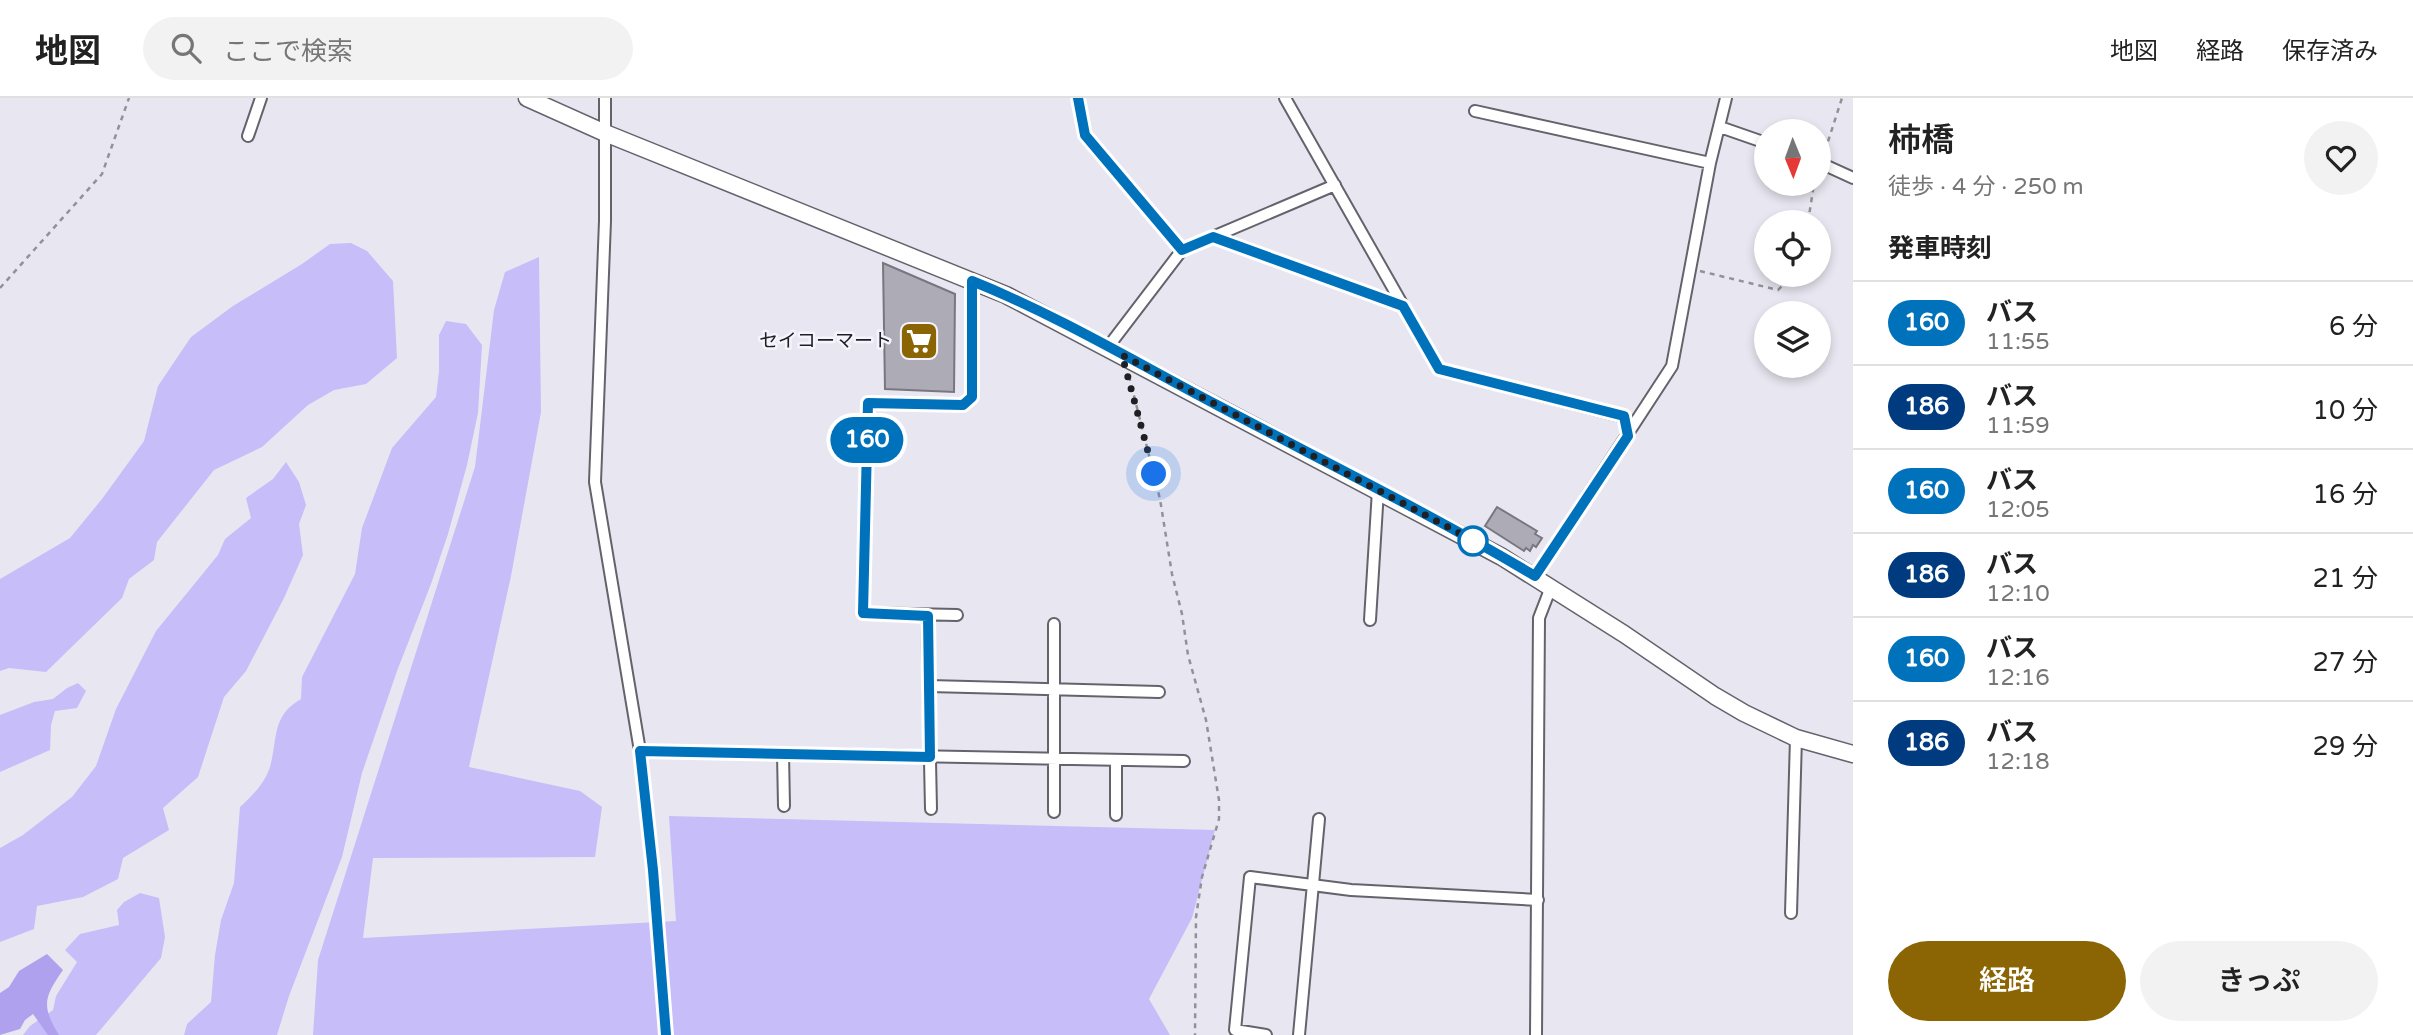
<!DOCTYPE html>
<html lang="ja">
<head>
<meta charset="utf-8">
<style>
  body { margin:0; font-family:"Varela Round","Noto Sans JP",sans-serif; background:#f2f2f2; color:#222; height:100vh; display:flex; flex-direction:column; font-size:26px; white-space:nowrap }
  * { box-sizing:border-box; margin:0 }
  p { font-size:23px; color:#767676 }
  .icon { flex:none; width:38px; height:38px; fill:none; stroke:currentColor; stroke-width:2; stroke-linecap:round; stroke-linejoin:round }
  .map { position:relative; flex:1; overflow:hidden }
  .sheet { display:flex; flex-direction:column; background:#fff; width:560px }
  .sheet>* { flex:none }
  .badge { padding:0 14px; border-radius:23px; font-size:24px; line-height:46px }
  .needle { width:46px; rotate:179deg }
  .controls { position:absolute; left:1754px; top:21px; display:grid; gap:14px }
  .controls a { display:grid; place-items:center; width:77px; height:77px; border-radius:50%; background:#fff; box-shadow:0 4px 10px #0003; font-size:35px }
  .you { position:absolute; width:35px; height:35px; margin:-18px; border:5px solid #fff; border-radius:50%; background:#1a73e8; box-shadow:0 0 0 10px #1a73e833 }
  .map>.badge { position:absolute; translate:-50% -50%; box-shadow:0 0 0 4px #fff }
  h2 { padding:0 35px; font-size:26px; line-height:63px }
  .round { display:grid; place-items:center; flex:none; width:74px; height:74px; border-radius:37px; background:#f2f2f2 }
  .summary { display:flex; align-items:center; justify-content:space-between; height:119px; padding:0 35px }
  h1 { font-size:33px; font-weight:600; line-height:52px }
  .button { display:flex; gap:14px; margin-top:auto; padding:14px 35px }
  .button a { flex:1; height:80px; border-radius:42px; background:#8b6504; color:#fff; font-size:28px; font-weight:600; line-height:80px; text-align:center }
  .button a+a { background:#f2f2f2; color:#222 }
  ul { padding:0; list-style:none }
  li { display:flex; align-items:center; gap:21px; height:84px; padding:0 35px; border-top:2px solid #e0e0e0 }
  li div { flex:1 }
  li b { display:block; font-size:26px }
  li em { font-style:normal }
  li .badge { min-width:77px; font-weight:700; text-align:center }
  header { display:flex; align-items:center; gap:42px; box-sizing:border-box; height:98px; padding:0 35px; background:#fff; border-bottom:2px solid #e0e0e0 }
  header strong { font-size:33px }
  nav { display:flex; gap:38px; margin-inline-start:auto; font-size:24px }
  .search { width:490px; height:63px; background:#f2f2f2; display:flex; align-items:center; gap:18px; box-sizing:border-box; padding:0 24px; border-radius:38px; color:#767676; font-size:26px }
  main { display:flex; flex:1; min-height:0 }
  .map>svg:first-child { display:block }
  .green { fill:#c7bdf9 }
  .water { fill:#afa1ee }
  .building { fill:#adabb5; stroke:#787780; stroke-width:2 }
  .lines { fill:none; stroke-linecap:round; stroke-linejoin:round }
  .street-casing { stroke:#64636c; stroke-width:14 }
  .secondary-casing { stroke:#64636c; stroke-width:19 }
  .path { stroke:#929198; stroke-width:2.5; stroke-dasharray:5 5; stroke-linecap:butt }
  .street { stroke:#fff; stroke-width:10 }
  .secondary { stroke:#fff; stroke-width:16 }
  .line-casing { stroke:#fff; stroke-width:16 }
  .line { stroke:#0072bc; stroke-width:10 }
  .walk { stroke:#202023; stroke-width:7; stroke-dasharray:0 12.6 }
  .stop-dot { fill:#fff; stroke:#0072bc; stroke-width:3.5 }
  .labels { text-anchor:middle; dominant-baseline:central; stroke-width:5; stroke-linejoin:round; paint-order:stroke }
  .poi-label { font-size:19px; fill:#202023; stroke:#f5f4fe; text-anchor:end }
</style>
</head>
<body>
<header>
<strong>地図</strong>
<div class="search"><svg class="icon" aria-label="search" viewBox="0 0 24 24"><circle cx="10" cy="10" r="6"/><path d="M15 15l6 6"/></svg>ここで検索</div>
<nav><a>地図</a><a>経路</a><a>保存済み</a></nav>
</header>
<main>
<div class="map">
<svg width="1853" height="937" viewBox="0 0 1853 937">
  <rect width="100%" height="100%" fill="#e8e7f1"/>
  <path class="green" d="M351 145 367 153 393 183 397 260 366 286 334 292 308 307 262 349 214 372 157 444 154 462 129 481 122 500 46 574 9 570 0 573V481L70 440 102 401 144 343 158 288 191 239 233 208 302 166 330 146Z
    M539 159 541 314 511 478 469 669 580 693 602 709 595 759 373 760 363 840 676 823 669 718 1215 732 1192 820 1149 901 1170 937H313L318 862 475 369 494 212 505 174Z
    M446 223 466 226 482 247 478 315 467 367 448 436 431 486 397 573 362 675 342 759 289 898 277 937H184L187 926 211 904 215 857 221 822 234 785 240 709C252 698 265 685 270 669 278 641 271 618 301 601L302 579 355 476 362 430 392 350 436 299 439 273V237Z
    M286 364 299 384 306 407 299 426 303 457 284 500 246 573 224 599 198 679 163 710 169 732 123 760 118 781 83 799 37 808 34 831 0 844V750L23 737 72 699 96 668 116 611 156 533 218 457 225 441 251 420 246 400 273 381Z
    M78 585 86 593 77 610 55 613 51 627 50 652 0 674V617L34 604 53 601 67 590Z
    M140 795 159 800 165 839 161 860 96 937H23L30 928 53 912 56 898 77 864 65 852 80 836 119 827 117 812 124 804Z"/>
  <path class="water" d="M47 856 63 872C44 899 41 908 59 937H48L33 916 25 922 20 931 0 937V895L9 889 19 873Z"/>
  <path class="building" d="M883 165 955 196 954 294 885 291Z
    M1497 409 1537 433 1535 436 1542 440 1536 449 1533 447 1530 453 1526 450 1524 453 1485 428Z"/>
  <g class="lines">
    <g class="street-casing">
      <path id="street" d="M605 0V123L595 384 640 653 653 772 666 937
        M1078 0 1085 38 1182 152 1108 249
        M1285 0 1439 271 1624 319 1628 338
        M1475 13 1710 65
        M1720 29 1766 45
        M248 38 261 0
        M1818 64 1853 80
        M1213 139 1403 208
        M1182 152 1335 87
        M1535 478 1672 268 1710 65 1726 0
        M957 517 863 515 868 305 963 307 972 299V183
        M927 518 931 711
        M1370 522 1378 392
        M929 588 1159 594
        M640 653 1184 663
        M783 656 784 708
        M1054 714V526
        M1116 717V662
        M1791 815 1796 640
        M1266 937 1235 932 1250 779 1351 792 1538 802
        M1299 937 1319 721
        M1536 937 1539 520 1551 489"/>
    </g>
    <g class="secondary-casing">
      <path id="secondary" d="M527 0 605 35 1006 197 1502 459 1624 536 1715 598 1744 615 1796 640 1853 656"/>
    </g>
    <path class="path" d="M1825 53 1842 0
      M1808 124 1814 86
      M1700 173 1778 192 1793 177
      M0 190 102 76 129 0
      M1129 278 1160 401 1172 476 1182 516 1188 557 1206 622 1219 702V721L1202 779 1196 819 1195 937"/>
    <use href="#street" class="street"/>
    <use href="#secondary" class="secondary"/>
  </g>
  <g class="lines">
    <g class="line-casing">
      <path id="line" d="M666 937 653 772 640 653 930 659 928 518 863 515 868 305 963 307 972 299V183C1057 217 1137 265 1217 307 1323 363 1431 416 1535 478L1628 338 1624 318 1439 271 1403 208 1213 139 1182 152 1085 37 1078 0"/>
    </g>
    <use href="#line" class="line"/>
    <path class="walk" d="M1154 376 1122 257 1482 447 1473 443"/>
  </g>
  <defs>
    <g id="supermarket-square" transform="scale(2.0125)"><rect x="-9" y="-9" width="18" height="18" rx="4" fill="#8b6504" stroke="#f5f4fe"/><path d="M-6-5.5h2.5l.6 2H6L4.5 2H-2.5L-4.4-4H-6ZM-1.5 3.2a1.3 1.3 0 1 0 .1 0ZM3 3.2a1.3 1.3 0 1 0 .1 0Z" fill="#fff"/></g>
  </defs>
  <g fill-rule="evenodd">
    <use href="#supermarket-square" x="919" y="243"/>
  </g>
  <circle class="stop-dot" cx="1473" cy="443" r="14"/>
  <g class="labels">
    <g class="poi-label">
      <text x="892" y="243">セイコーマート</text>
    </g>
  </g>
</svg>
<div class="controls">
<a><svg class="needle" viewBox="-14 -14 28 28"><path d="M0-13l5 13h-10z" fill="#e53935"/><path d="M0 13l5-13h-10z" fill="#767676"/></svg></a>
<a><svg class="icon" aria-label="locate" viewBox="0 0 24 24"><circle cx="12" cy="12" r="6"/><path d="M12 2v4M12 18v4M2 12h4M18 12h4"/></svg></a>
<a><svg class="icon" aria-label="layers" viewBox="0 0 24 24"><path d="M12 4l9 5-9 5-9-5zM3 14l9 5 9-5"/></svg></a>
</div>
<div class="you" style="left:1154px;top:376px"></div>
<b class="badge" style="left:867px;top:342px;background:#0072bc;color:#fff">160</b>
</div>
<section class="sheet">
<div class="summary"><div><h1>柿橋</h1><p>徒歩 · 4 分 · 250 m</p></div><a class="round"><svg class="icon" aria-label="heart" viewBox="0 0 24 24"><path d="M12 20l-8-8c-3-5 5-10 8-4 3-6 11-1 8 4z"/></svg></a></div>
<h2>発車時刻</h2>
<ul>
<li><span class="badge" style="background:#0072bc;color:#fff">160</span><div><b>バス</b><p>11:55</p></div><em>6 分</em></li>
<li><span class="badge" style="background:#003b80;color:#fff">186</span><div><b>バス</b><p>11:59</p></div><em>10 分</em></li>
<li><span class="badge" style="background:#0072bc;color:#fff">160</span><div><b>バス</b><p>12:05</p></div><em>16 分</em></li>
<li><span class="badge" style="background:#003b80;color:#fff">186</span><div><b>バス</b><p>12:10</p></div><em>21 分</em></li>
<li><span class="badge" style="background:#0072bc;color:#fff">160</span><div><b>バス</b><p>12:16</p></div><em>27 分</em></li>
<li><span class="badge" style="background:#003b80;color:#fff">186</span><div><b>バス</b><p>12:18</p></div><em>29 分</em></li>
</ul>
<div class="button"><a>経路</a><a>きっぷ</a></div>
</section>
</main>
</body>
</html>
